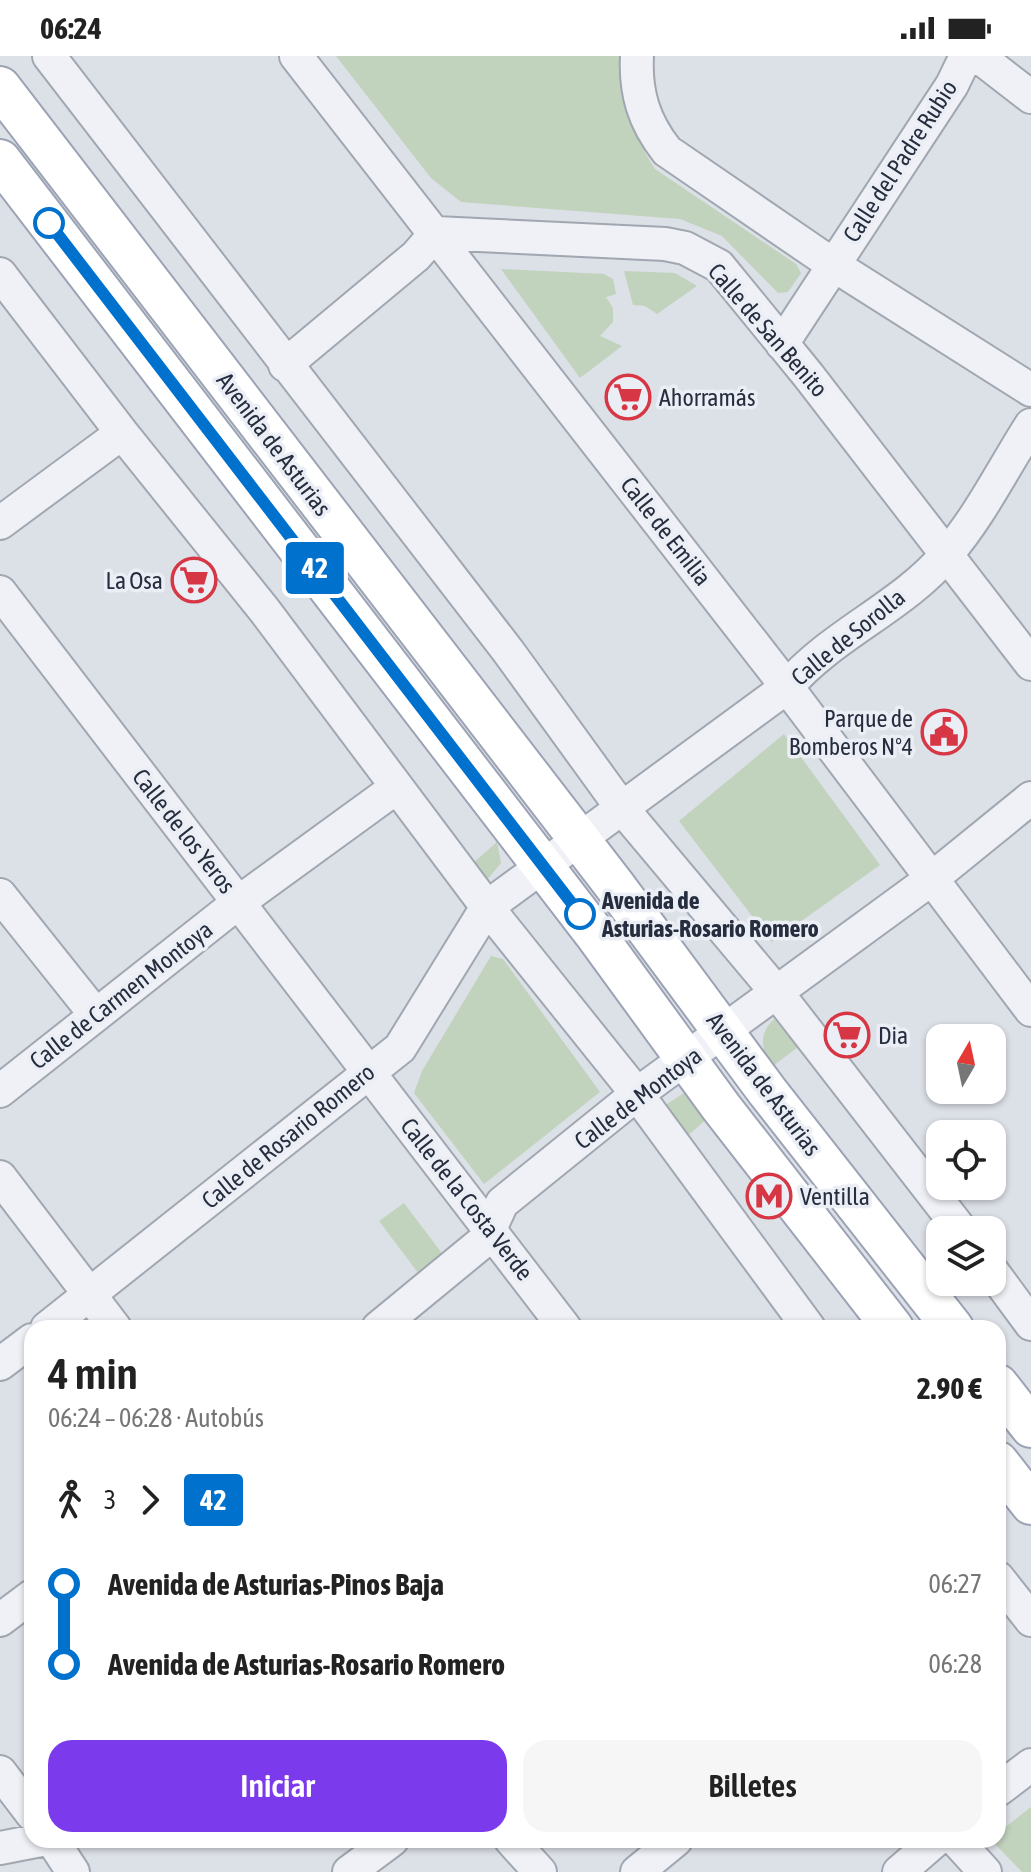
<!DOCTYPE html>
<html lang="es">
<head>
<meta charset="utf-8">
<style>
  body { margin:0; font-family:"Asap Condensed",sans-serif; background:#f6f6f6; color:#222; height:100vh; display:flex; flex-direction:column; font-size:30px; white-space:nowrap }
  * { box-sizing:border-box; margin:0 }
  p { font-size:26px; color:#767676 }
  .icon { flex:none; width:44px; height:44px; fill:none; stroke:currentColor; stroke-width:2; stroke-linecap:round; stroke-linejoin:round }
  .map { position:relative; flex:1; overflow:hidden }
  .drawer { position:absolute; left:24px; top:1264px; width:982px; height:528px; display:flex; flex-direction:column; background:#fff; border-radius:24px; box-shadow:0 2px 6px #0004 }
  .drawer>* { flex:none }
  .badge { padding:0 16px; border-radius:6px; font-size:28px; line-height:52px }
  .needle { width:52px; rotate:9deg }
  .buttons { position:absolute; left:926px; top:968px; display:grid; gap:16px }
  .buttons a { display:grid; place-items:center; width:80px; height:80px; border-radius:16px; background:#fff; box-shadow:0 2px 6px #0004; font-size:40px }
  .map>.badge { position:absolute; translate:-50% -50%; box-shadow:0 0 0 4px #fff }
  .legs { display:flex; align-items:center; gap:12px; height:88px; padding:0 24px; font-size:26px }
  .legs p { margin-inline-start:auto }
  .headline { display:flex; align-items:center; justify-content:space-between; height:136px; padding:0 24px }
  h1 { font-size:44px; font-weight:600; line-height:60px }
  .primary-button { display:flex; gap:16px; margin-top:auto; padding:16px 24px }
  .primary-button a { flex:1; height:92px; border-radius:24px; background:#7c3aed; color:#fff; font-size:32px; font-weight:600; line-height:92px; text-align:center }
  .primary-button a+a { background:#f6f6f6; color:#222 }
  ul { padding:0 24px; list-style:none }
  li { display:flex; align-items:center; gap:28px; height:80px; font-size:30px }
  li i { display:grid; place-items:center; width:12px; height:100%; margin:0 10px; background:currentColor }
  li i::after { content:''; width:20px; height:20px; margin:-10px; border:6px solid; border-radius:50%; background:#fff }
  li p { margin-inline-start:auto }
  li:first-child i { background:linear-gradient(#0000 50%,currentColor 0) }
  li:last-child i { background:linear-gradient(currentColor 50%,#0000 0) }
  .status { display:flex; justify-content:space-between; align-items:center; height:56px; padding:0 40px; background:#fff; direction:ltr }
  .status svg { height:22px; fill:currentColor }
  .map>svg:first-child { display:block }
  .green { fill:#c1d2bd }
  .lines { fill:none; stroke-linecap:round; stroke-linejoin:round }
  .minor-casing { stroke:#a1a7b1; stroke-width:36 }
  .major-casing { stroke:#9ba3b4; stroke-width:44 }
  .minor { stroke:#eff1f6; stroke-width:32 }
  .major { stroke:#fff; stroke-width:40 }
  .line-1-casing { stroke:#fff; stroke-width:18 }
  .line-1 { stroke:#0072ce; stroke-width:12 }
  .stop-1-dot { fill:#fff; stroke:#0072ce; stroke-width:4 }
  .labels { text-anchor:middle; dominant-baseline:central; stroke-width:7; stroke-linejoin:round; paint-order:stroke }
  .street-label { font-size:24px; fill:#252d3f; stroke:#ebeff5 }
  .poi-label { font-size:24px; fill:#252d3f; stroke:#ebeff5; text-anchor:start }
  .stop-label { font-size:24px; font-weight:bold; fill:#252d3f; stroke:#ebeff5; text-anchor:start }
</style>
</head>
<body>
<div class="status"><b>06:24</b><svg viewBox="0 0 49 12"><path d="M0 12V9h3v3zM5 12V6h3v6zM10 12V3h3v9zM15 12V0h3v12zM26 1h20v11H26zM47 4h2v5h-2z"/></svg></div>
<div class="map">
<svg width="1031" height="1816" viewBox="0 0 1031 1816">
  <rect width="100%" height="100%" fill="#dce0e7"/>
  <path class="green" d="M336 0H620C620 42 632 77 655 113L796 208 801 217 788 236 778 237 722 180 680 163 461 146 431 122Z
    M501 213 604 218 613 223 616 238 606 241 613 252V266L600 280 622 290 580 322Z
    M624 215 675 217 697 230 657 258 645 250 633 249Z
    M784 678 880 809 772 886 679 765Z
    M497 786 501 807 487 824 473 807Z
    M491 900 503 903 600 1036 484 1128 414 1037 422 1015Z
    M774 963 798 991 773 1010C760 995 759 977 774 963Z
    M684 1037 708 1062 685 1082 661 1052Z
    M404 1147 444 1200 419 1218 379 1165Z
    M1031 1751V1816H1022L991 1784H998V1777Z"/>
  <g class="lines">
    <g class="minor-casing">
      <path id="minor" d="M49 0 508 595 621 751 778 938 961 1174
        M296 0 787 631 1031 954
        M637 0C635 37 644 66 667 95L832 208 1031 334
        M978 0 1031 41
        M0 218 122 377 265 555 487 851 637 1038 809 1272
        M782 288 952 29 966 0
        M285 309 416 200 436 177 665 188 685 192 719 210 808 319 1031 608
        M0 467 122 377
        M0 536 565 1272
        M0 839 95 958
        M0 1035 239 846 397 731
        M0 1121 115 1272
        M992 1215 1031 1268
        M47 1272 400 992 487 851 787 631C832 578 903 551 947 498 980 460 1004 411 1031 369
        M378 1272 485 1184 502 1147 637 1038 930 824 1031 742
        M0 1308 32 1284
        M998 1522 1031 1564
        M0 1564 32 1540
        M0 1716 32 1758
        M998 1734 1031 1709
        M52 1784 73 1816
        M511 1784 540 1816
        M956 1784 985 1816
        M0 1792 41 1784
        M349 1816 392 1784
        M637 1816 676 1784
        M899 1816 936 1784"/>
    </g>
    <g class="major-casing">
      <path id="major" d="M0 31 615 830 767 1035 953 1272
        M0 104 595 878 721 1051 893 1272
        M998 1329 1031 1371
        M998 1406 1031 1448"/>
    </g>
    <use href="#minor" class="minor"/>
    <use href="#major" class="major"/>
  </g>
  <g class="lines">
    <g class="line-1-casing">
      <path id="line-1" d="M49 167 580 858"/>
    </g>
    <use href="#line-1" class="line-1"/>
  </g>
  <defs>
    <g id="supermarket-ring" transform="scale(2.3)"><circle r="9.5" fill="#ebeff5" stroke="#d73744" stroke-width="1.5"/><path d="M-6-5.5h2.5l.6 2H6L4.5 2H-2.5L-4.4-4H-6ZM-1.5 3.2a1.3 1.3 0 1 0 .1 0ZM3 3.2a1.3 1.3 0 1 0 .1 0Z" fill="#d73744"/></g>
    <g id="civic-ring" transform="scale(2.3)"><circle r="9.5" fill="#ebeff5" stroke="#d73744" stroke-width="1.5"/><path d="M-.6-6.5H3V-4.5H.6V-3L4-1V1h2V6H-6V1h2V-1L-.6-3ZM-1.2 2.5V6h2.4V2.5Z" fill="#d73744"/></g>
    <g id="metro-ring" transform="scale(2.3)"><circle r="9.5" fill="#ebeff5" stroke="#d73744" stroke-width="1.5"/><path d="M-5.5 5V-5H-3L0 0L3-5H5.5V5H3V-.5L0 4L-3-.5V5Z" fill="#d73744"/></g>
  </defs>
  <g fill-rule="evenodd">
    <use href="#supermarket-ring" x="628" y="341"/>
    <use href="#supermarket-ring" x="194" y="524"/>
    <use href="#civic-ring" x="944" y="676"/>
    <use href="#supermarket-ring" x="847" y="979"/>
    <use href="#metro-ring" x="769" y="1140"/>
  </g>
  <g class="stop-1-dot">
    <circle cx="49" cy="167" r="14"/>
    <circle cx="580" cy="858" r="14"/>
  </g>
  <g class="labels">
    <g class="street-label">
      <text transform="translate(900 105) rotate(-57)">Calle del Padre Rubio</text>
      <text transform="translate(768 274) rotate(49)">Calle de San Benito</text>
      <text transform="translate(274 388) rotate(53)">Avenida de Asturias</text>
      <text transform="translate(666 475) rotate(52)">Calle de Emilia</text>
      <text transform="translate(848 581) rotate(-39)">Calle de Sorolla</text>
      <text transform="translate(184 775) rotate(52)">Calle de los Yeros</text>
      <text transform="translate(121 939) rotate(-38)">Calle de Carmen Montoya</text>
      <text transform="translate(764 1028) rotate(53)">Avenida de Asturias</text>
      <text transform="translate(638 1042) rotate(-37)">Calle de Montoya</text>
      <text transform="translate(288 1080) rotate(-39)">Calle de Rosario Romero</text>
      <text transform="translate(467 1143) rotate(52)">Calle de la Costa Verde</text>
    </g>
    <g class="poi-label">
      <text x="659" y="341">Ahorramás</text>
      <text x="163" y="524" text-anchor="end">La Osa</text>
      <text x="913" y="662" text-anchor="end">Parque de<tspan x="913" dy="28">Bomberos Nº4</tspan></text>
      <text x="878" y="979">Dia</text>
      <text x="800" y="1140">Ventilla</text>
    </g>
    <g class="stop-label">
      <text x="602" y="844">Avenida de<tspan x="602" dy="28">Asturias-Rosario Romero</tspan></text>
    </g>
  </g>
</svg>
<div class="buttons">
<a><svg class="needle" viewBox="-14 -14 28 28"><path d="M0-13l5 13h-10z" fill="#e53935"/><path d="M0 13l5-13h-10z" fill="#767676"/></svg></a>
<a><svg class="icon" aria-label="locate" viewBox="0 0 24 24"><circle cx="12" cy="12" r="6"/><path d="M12 2v4M12 18v4M2 12h4M18 12h4"/></svg></a>
<a><svg class="icon" aria-label="layers" viewBox="0 0 24 24"><path d="M12 4l9 5-9 5-9-5zM3 14l9 5 9-5"/></svg></a>
</div>
<b class="badge" style="left:315px;top:512px;background:#0072ce;color:#fff">42</b>
<section class="drawer">
<div class="headline"><div><h1>4 min</h1><p>06:24 – 06:28 · Autobús</p></div><b>2.90 €</b></div>
<div class="legs"><svg class="icon" aria-label="walk" viewBox="0 0 24 24"><circle cx="13" cy="4" r="2"/><path d="M13 8l-2 6 4 7M11 14l-3 7M7 12l3-4h3l4 4"/></svg>3<svg class="icon" aria-label="forward" viewBox="0 0 24 24"><path d="M9 5l7 7-7 7"/></svg><b class="badge" style="background:#0072ce;color:#fff">42</b></div>
<ul>
<li><i style="color:#0072ce"></i><b>Avenida de Asturias-Pinos Baja</b><p>06:27</p></li>
<li><i style="color:#0072ce"></i><b>Avenida de Asturias-Rosario Romero</b><p>06:28</p></li>
</ul>
<div class="primary-button"><a>Iniciar</a><a>Billetes</a></div>
</section>
</div>
</body>
</html>
